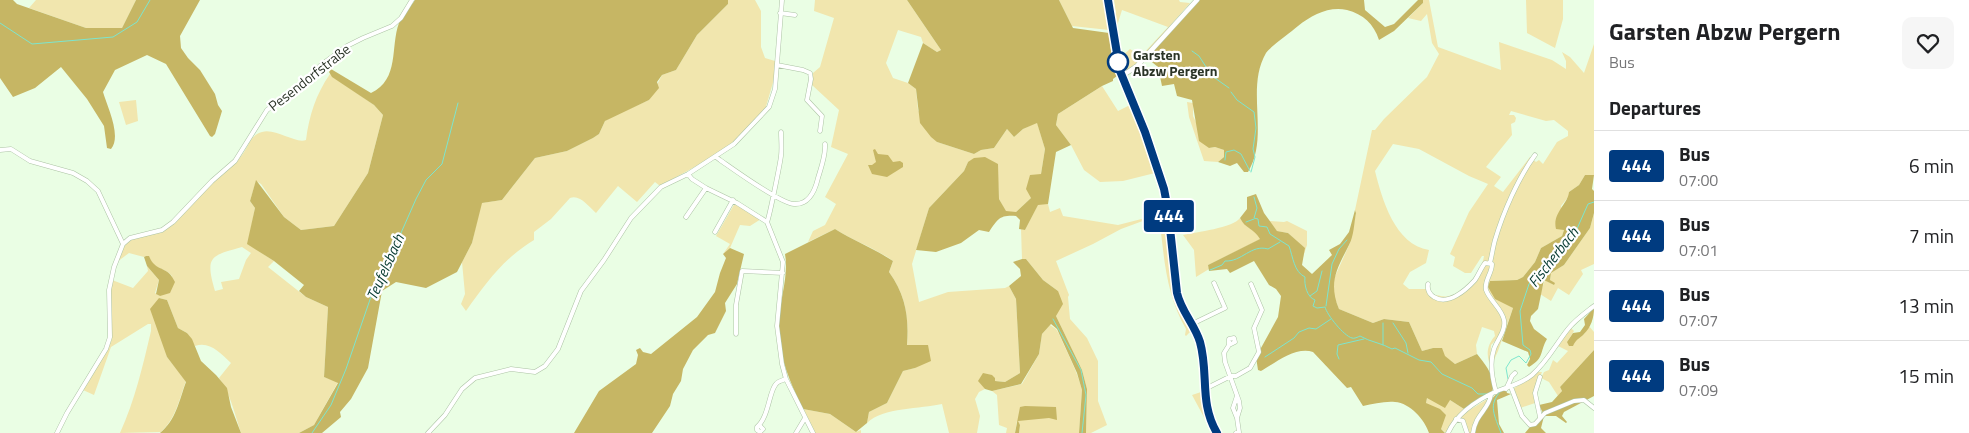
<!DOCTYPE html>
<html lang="en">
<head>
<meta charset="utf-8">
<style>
  body { margin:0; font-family:"Titillium Web",sans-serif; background:#f6f6f6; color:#202124; height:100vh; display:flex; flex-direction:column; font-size:19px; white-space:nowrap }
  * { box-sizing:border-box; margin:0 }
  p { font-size:16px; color:#757577 }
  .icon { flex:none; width:28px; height:28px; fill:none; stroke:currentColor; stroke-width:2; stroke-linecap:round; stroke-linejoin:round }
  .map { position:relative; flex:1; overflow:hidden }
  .side { display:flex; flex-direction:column; background:#fff; width:375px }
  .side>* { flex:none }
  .badge { padding:0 10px; border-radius:4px; font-size:18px; line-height:32px }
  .map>.badge { position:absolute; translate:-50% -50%; box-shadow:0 0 0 2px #fff }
  h2 { padding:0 15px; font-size:19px; line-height:45px }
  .round { display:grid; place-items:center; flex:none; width:52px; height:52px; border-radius:10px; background:#f6f6f6 }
  .headline { display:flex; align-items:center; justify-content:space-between; height:85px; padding:0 15px }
  h1 { font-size:24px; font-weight:700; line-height:38px }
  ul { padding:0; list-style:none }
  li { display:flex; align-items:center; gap:15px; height:70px; padding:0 15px; border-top:1px solid #e0e0e0 }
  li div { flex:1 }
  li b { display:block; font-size:19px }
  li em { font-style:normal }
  li .badge { min-width:55px; font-weight:700; text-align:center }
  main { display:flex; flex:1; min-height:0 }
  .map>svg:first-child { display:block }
  .green { fill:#f1e6ae; fill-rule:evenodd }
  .forest { fill:#c6b664 }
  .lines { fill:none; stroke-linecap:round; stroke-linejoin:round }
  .stream { stroke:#7de6ce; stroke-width:1 }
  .minor-casing { stroke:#acc3a4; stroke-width:5 }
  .tertiary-casing { stroke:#acc3a4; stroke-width:5.5 }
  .minor { stroke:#fff; stroke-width:4 }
  .tertiary { stroke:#fff; stroke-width:4.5 }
  .line-casing { stroke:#fff; stroke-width:11 }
  .line { stroke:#003b80; stroke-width:8 }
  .stop-dot { fill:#fff; stroke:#003b80; stroke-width:2.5 }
  .labels { text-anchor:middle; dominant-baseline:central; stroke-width:4.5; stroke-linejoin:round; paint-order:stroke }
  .stop-label { font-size:14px; font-weight:bold; fill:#2b3427; stroke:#fff; text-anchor:start }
  .street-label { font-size:14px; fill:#2b3427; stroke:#fff }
  .water-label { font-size:15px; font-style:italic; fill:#05392f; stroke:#fff }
</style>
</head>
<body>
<main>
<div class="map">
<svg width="1594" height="433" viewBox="0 0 1594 433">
  <rect width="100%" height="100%" fill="#eafee4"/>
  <path class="green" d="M36 0H136L122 28H86L29 8Z
    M728 0H755L761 11V47L765 58 775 61 774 79 765 110 737 139 720 153 660 186 655 182 637 202 618 186 596 213C589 207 580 194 570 198L551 219 534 232V240C504 258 486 283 466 311L461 304 465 294 462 262 472 243 481 203 502 200 535 158 567 151 593 138 599 134 605 121 611 117 649 100 662 75 676 70 697 35 728 4Z
    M815 0H907L941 50 937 52 923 43 921 37 898 30 886 63 893 78 908 83 916 89 918 110 937 142 974 154 981 150 994 148 1007 129 1014 137 1023 129 1037 122 1045 149 1041 174 1031 198 1016 212H1006L999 199 998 183 968 162 964 171 929 208 912 264 919 302 948 292 1005 288 1009 286 1016 299 1020 373 1005 382 995 381 983 385 985 389 979 392 975 399 980 416 977 433H949L942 404C921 409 883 407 867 423L869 412 887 403 903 371 915 368 928 345 907 346C909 317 906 296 889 272L893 261C875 248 854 241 835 229L808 242 813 231 825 225 836 204 825 197 848 154 831 147 839 110 812 85 813 73 820 67 834 18 814 11Z
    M1059 0H1104L1109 30 1072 26Z
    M1114 0H1179L1180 2 1190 3 1136 65 1129 70 1124 71 1121 67 1113 14 1116 13ZM1122 10 1168 27 1141 56 1130 49 1121 57 1117 26Z
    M1423 0H1429L1438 47 1501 70 1499 42 1552 60 1566 69V61L1562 52 1570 57 1584 73 1594 44V175H1585L1579 185 1569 192V196L1561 206 1564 230 1562 236 1541 248 1535 262 1523 277 1517 280 1490 281 1513 308 1498 351 1493 362 1498 338 1491 345 1490 365C1486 354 1487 345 1495 336L1494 331 1482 327 1476 345 1477 354 1455 364 1433 348 1422 351 1409 322 1384 319 1373 323 1339 309 1334 296 1333 281 1350 243 1356 213 1355 210 1372 130H1375L1384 119 1427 77 1439 54 1432 43 1427 14 1421 21 1408 18 1423 3ZM1511 111 1546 121 1554 120 1568 131V136L1557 142 1543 164 1539 160 1536 162 1530 157 1503 192 1494 186 1501 177 1486 167 1512 135 1511 124 1515 122 1516 118 1514 115H1509ZM1393 144 1419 149 1469 176 1488 184 1469 212 1450 254 1455 257 1453 266 1465 273H1471L1482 256H1484C1482 271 1465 293 1449 296 1443 298 1436 294 1430 295L1426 289H1409L1403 284 1410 272 1426 263 1429 250C1395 245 1382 199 1375 171Z
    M1526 0H1563V19L1555 48 1527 33Z
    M330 74 374 105 383 115 368 173 334 226 301 230 284 217 261 184 256 181 250 201 255 208 248 244 274 261 268 267 306 297 328 307 324 377 338 382 314 425 299 433H241C235 415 230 392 219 378L231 363C220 353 210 341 195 346L187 333 178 328 167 300 159 298 167 357 186 381C179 400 176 418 161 432L120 433C135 400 143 365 151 331V324H148L111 347 94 395 83 390 107 350 112 339V321L110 303 112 280 133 288 148 271 147 266 159 280 155 293 160 296 172 276C167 270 160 269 154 265 150 261 151 258 146 256L144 257 129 253 117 262C119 257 121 252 124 247 131 234 156 236 168 228 184 215 196 197 211 183 221 174 234 166 242 155 249 146 250 135 262 132 276 128 295 144 306 140 309 116 316 94 330 74ZM242 247 251 253 246 260 239 279 221 282 223 289 215 291C205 256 210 256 242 247Z
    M1102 86 1118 111 1130 105 1155 173 1123 181 1100 182 1084 170 1071 145 1056 125 1058 114Z
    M136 100 138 121 126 125 119 102Z
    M1187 102 1193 103V116L1209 148 1215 147 1224 150V157L1218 162 1204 161 1189 117Z
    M735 203 761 219 750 226 740 225 730 248 723 254 730 244 716 236Z
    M1038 204H1048L1050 212 1060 208 1063 216 1118 225 1165 213 1171 209 1177 284H1179C1181 307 1199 323 1204 345 1212 377 1203 401 1220 433L1212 432 1192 395 1201 392 1198 348 1191 331 1186 336 1185 335 1186 329C1165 293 1164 255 1159 215L1121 229 1093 244 1056 261 1069 295 1068 297 1070 319 1087 338 1098 361V401L1107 425 1091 433H1086L1087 389 1082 370 1056 316 1058 291 1043 280 1026 259H1022L1021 229 1025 230Z
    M1594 213V264L1581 270 1583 274 1569 295 1558 288 1551 301 1540 294 1545 280 1554 285 1550 280 1551 273 1564 265 1590 228Z
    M1240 218C1245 228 1254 228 1261 239L1208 265 1209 269 1196 277 1194 250 1183 235C1196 232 1233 228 1240 218Z
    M1269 221 1284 222 1287 221 1307 231V245L1303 257 1304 248 1288 233 1277 231Z
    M1050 325 1056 329 1059 334C1067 353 1077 370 1082 390L1079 433H1019L1020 425 1017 421 1015 433H1006L1007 428 999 425 997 395 992 391 1022 384 1039 354 1042 334Z
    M1589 326 1594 332V350L1560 387 1562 391 1558 396 1549 382 1541 378 1544 372 1549 370 1553 360 1557 363 1568 351 1558 346 1571 328 1574 331 1567 342 1584 334Z
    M1537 372H1542L1534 391 1535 403 1520 408 1513 389Z
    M1427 398 1450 400 1464 409 1454 419 1446 433 1441 429 1426 403Z
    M1489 398 1474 421 1471 433H1468L1459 418 1460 416Z
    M803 409 830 414 856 432 861 430V433H814Z"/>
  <path class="forest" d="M0 0H13L17 4 86 28H122L136 0H200L180 36 181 48 188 58 200 70 215 94 218 105 222 111 215 134 212 137 210 136 166 64 147 55 115 70 103 92C107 106 122 136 111 149L107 148 104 126 87 99 61 67 35 88 13 97 0 78Z
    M415 0H728V4L697 35 676 70 662 75 657 82 659 88 649 100 605 121 599 134 593 138 567 151 535 158 502 200 482 203 472 243 457 272 426 288 396 282 382 291 368 368 351 399 340 412 341 417 322 433H299L314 425 338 383 324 377 328 307 306 297 299 291 304 285 274 261 247 244 255 208 250 201 256 180 284 217 301 230 334 226 368 173 383 115 374 105 332 77 329 72 331 69 371 93C400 79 390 47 399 23 403 15 410 7 415 0Z
    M907 0H1059L1073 28 1109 33 1113 67 1117 76 1113 79V81L1102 86 1058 114 1056 125 1071 145 1056 152 1048 204 1038 205 1025 230 1019 229 1020 220 1016 216C999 215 998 219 989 232L979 230 961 243 936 252 916 250 929 208 964 171 968 162 974 158 985 157 998 164 999 199 1006 211 1016 212 1031 198 1026 189 1030 175 1041 174 1045 149 1037 123 1023 129 1014 137 1007 129 994 148 981 150 974 154 937 142 931 137 920 123 916 89 908 83 923 43 937 52 941 50Z
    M1200 0H1364L1365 10 1385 27 1394 24 1418 0H1423V3L1394 31 1379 40C1374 24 1363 14 1347 10 1329 6 1312 15 1298 26 1290 33 1272 45 1266 53 1245 89 1270 136 1248 172H1244L1237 163 1230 166 1218 162 1224 157V150L1215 147 1209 148 1199 141 1192 100 1177 96 1174 84 1162 86 1158 67 1147 58Z
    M875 149 878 154 888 155 893 162 900 161 903 163V167L887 177 872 174 868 165H872L876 162 873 150Z
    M1585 175H1594L1592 189 1594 191V213L1590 228 1564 265 1551 273 1550 280 1555 283 1554 285 1544 280 1538 309 1531 316 1530 321 1534 329 1547 339C1539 353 1545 357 1529 367L1527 365 1530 359 1528 352 1502 341 1513 308 1495 299 1488 287 1490 281 1517 280 1523 277 1535 262 1541 248 1562 236 1564 230 1556 229C1552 213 1568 204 1569 192L1579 185Z
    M1256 194 1264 213 1277 231 1288 233 1305 248 1302 265 1312 274 1332 255 1329 250 1340 244 1349 232 1355 210 1356 213C1354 223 1354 236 1349 245 1337 269 1328 282 1339 309L1373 323 1384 319 1409 322 1422 351 1433 348H1442L1445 356 1455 364 1477 354C1485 364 1497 378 1492 392L1464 409 1450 400 1445 408 1427 398 1426 403 1440 409 1446 415 1441 429 1445 433H1429C1425 420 1410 403 1395 402 1385 401 1373 404 1363 406L1351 387 1347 388 1313 352C1296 346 1275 363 1261 371L1258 370 1256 357 1278 317 1281 296 1276 289 1269 285 1254 261 1230 273 1227 269 1209 271 1208 265 1260 239C1254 228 1245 229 1240 218L1247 209V197Z
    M835 229C854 241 875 249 893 261L889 272C906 296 909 317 907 345H928L931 361 915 368 903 371 887 403 869 412 867 423 856 432 830 414 803 409C789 381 777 352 779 320 780 299 789 275 785 254Z
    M730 248 744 254 737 284 725 303 726 311 715 333 708 335 693 350 683 369 681 381 673 394 670 406 652 433H574L599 391 636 364 638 355 636 350 640 348 643 352 651 354 697 317 715 292 720 273 726 258 723 254Z
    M146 256H149C150 258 151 261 153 263 160 271 168 267 175 282L170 293 160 296 156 294 159 280 147 266 144 257Z
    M1022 259H1026L1043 280 1058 291 1063 304 1056 316 1082 370 1087 389 1086 433H1079L1082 390 1077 373 1057 329 1051 324 1042 334 1039 354 1021 384 992 391 985 389 978 381 983 373 992 375 995 378V381L1005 382 1020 373 1016 299 1009 286 1021 276 1020 269 1013 262Z
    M159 298 167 300 178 328 187 333 192 339 201 361 216 375 227 388 231 407 241 433H160C176 420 179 401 186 382L167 357 150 309Z
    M1594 308C1594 318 1591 327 1584 334 1579 339 1576 339 1573 346H1569L1567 342 1573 333 1580 332 1585 325 1584 319Z
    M1594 350V396L1564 412 1562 416 1567 422 1566 423 1556 416H1544L1541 428 1546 433H1525L1530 427 1537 424 1544 415 1539 405 1552 402 1562 391 1560 387Z
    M1506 390 1507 393 1511 394 1497 400 1499 424 1504 433H1474C1475 425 1490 398 1498 393 1500 392 1503 391 1506 390Z
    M1025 406 1056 407 1057 420 1049 418 1018 421 1020 425 1019 433H1015L1020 407Z"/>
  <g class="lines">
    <path class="stream" d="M0 23 32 44 113 37 137 22 150 0
      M1192 51 1199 56 1212 76 1229 88
      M1231 92 1237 100 1254 112 1256 128 1253 149 1255 157 1251 172
      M1225 160 1226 152 1234 150 1241 154 1250 171
      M1254 197 1257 208 1254 218 1258 219 1259 226 1267 227 1270 234 1289 246C1293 257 1294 272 1305 277 1304 285 1307 297 1315 300L1313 306 1317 308 1325 307C1327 315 1344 336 1352 338 1354 339 1358 337 1360 336 1370 342 1382 343 1392 349L1395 348 1419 360 1431 362 1442 374 1472 388 1478 394H1488
      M1246 222 1254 219
      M1210 270 1222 265 1225 261C1242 262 1251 244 1268 249L1280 242
      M1310 296 1317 291 1322 271
      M1326 306 1332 264 1339 249 1347 240
      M1053 319 1081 370 1086 395 1082 433
      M1383 323V345
      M1393 323 1406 343 1408 353
      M1265 357 1294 338 1299 332 1309 328 1316 329 1331 319
      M1339 359 1337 354 1338 345 1364 339
      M1508 379 1506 368 1511 360 1519 356 1526 363 1531 354 1530 350 1523 345 1520 311 1529 284 1576 231 1588 204 1594 202
      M1501 391C1487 405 1495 416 1501 433
      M312 433 331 405 346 369 374 288 382 276 416 199 426 180 442 164 458 103"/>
    <g class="minor-casing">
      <path id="minor" d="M780 13 795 15
        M777 65 803 70 810 73 811 79 807 100 822 116 820 131
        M0 150 11 149 30 161 73 173 87 181 98 191 123 244
        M716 157 720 160C733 169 781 204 794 204 809 205 815 191 818 178 821 168 826 155 825 144
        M688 174 692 179 706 188 737 203 767 222 783 262 777 326 782 364 786 379 813 433
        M686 217 706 188
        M767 222C769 219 780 164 781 156 782 148 781 140 781 132
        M715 232 733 200
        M1490 263C1492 255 1493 247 1495 240 1503 213 1518 178 1535 155
        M1428 284C1427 290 1429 294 1434 297 1448 306 1466 290 1475 280 1479 274 1481 268 1485 263L1492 264C1492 274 1484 280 1486 290 1490 301 1502 309 1504 320 1506 331 1497 340 1494 349 1489 363 1492 378 1496 392
        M1192 324 1225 308 1214 283
        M736 334V305L742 271 783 273
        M1229 345V339L1234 338 1235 342 1229 345 1224 353 1225 362 1239 401 1240 408 1237 418 1239 432 1236 433
        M1511 387 1522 416 1530 425 1535 424 1545 413 1574 401 1584 400 1594 408
        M1205 389 1231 376H1236L1250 368 1259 352 1254 328 1262 310 1251 284
        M1506 389 1512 376 1515 373
        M1540 417 1535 393 1540 377
        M1237 418 1233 408 1237 396
        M1456 419 1463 421 1467 433
        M760 426 763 429 760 432 757 430V427C769 417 769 391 776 384 778 381 783 380 786 379
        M57 433 67 413 106 349 110 337 109 290 114 267 123 244 130 238 162 230 173 222 212 181 235 161 267 110 298 88 321 65 347 46 363 38 392 26 401 18 412 0
        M428 433 445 415 462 389 475 378 511 369 535 372 545 366 558 349 581 291 604 260 631 218 661 187 688 174 734 144 769 107 775 89 782 0
        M796 433 805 418
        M1448 433C1457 413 1477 400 1497 391 1510 386 1521 384 1532 375 1547 362 1556 344 1568 329 1575 320 1585 313 1594 306
        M1473 433C1476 413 1488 411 1491 395"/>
    </g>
    <g class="tertiary-casing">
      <path id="tertiary" d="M1108 0 1120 71 1145 132 1165 191 1168 210 1177 293 1200 342 1207 409 1217 433
        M1122 76 1137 66 1197 0"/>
    </g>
    <use href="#minor" class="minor"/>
    <use href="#tertiary" class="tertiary"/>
  </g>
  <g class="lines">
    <g class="line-casing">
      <path id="line" d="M1108 0 1120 71 1145 132 1164 189 1168 210 1177 293C1181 311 1195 325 1200 342 1209 374 1199 403 1217 433"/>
    </g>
    <use href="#line" class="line"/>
  </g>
  <circle class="stop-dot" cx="1118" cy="62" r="10"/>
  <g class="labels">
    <g class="stop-label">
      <text x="1133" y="54">Garsten<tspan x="1133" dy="16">Abzw Pergern</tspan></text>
    </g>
    <g class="street-label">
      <text transform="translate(309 77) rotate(-38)">Pesendorfstraße</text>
    </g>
    <g class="water-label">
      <text transform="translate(1553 257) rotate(-52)">Fischerbach</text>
      <text transform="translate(385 267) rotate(-66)">Teufelsbach</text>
    </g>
  </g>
</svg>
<b class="badge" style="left:1169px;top:216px;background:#003b80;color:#fff">444</b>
</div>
<section class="side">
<div class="headline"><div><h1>Garsten Abzw Pergern</h1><p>Bus</p></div><a class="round"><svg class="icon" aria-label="heart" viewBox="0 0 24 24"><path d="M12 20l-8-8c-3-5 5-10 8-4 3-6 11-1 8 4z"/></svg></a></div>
<h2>Departures</h2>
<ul>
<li><span class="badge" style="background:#003b80;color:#fff">444</span><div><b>Bus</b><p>07:00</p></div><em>6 min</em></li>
<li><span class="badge" style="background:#003b80;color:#fff">444</span><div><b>Bus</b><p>07:01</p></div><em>7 min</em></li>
<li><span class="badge" style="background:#003b80;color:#fff">444</span><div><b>Bus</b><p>07:07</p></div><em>13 min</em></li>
<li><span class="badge" style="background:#003b80;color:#fff">444</span><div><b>Bus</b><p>07:09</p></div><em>15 min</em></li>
</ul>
</section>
</main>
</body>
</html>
